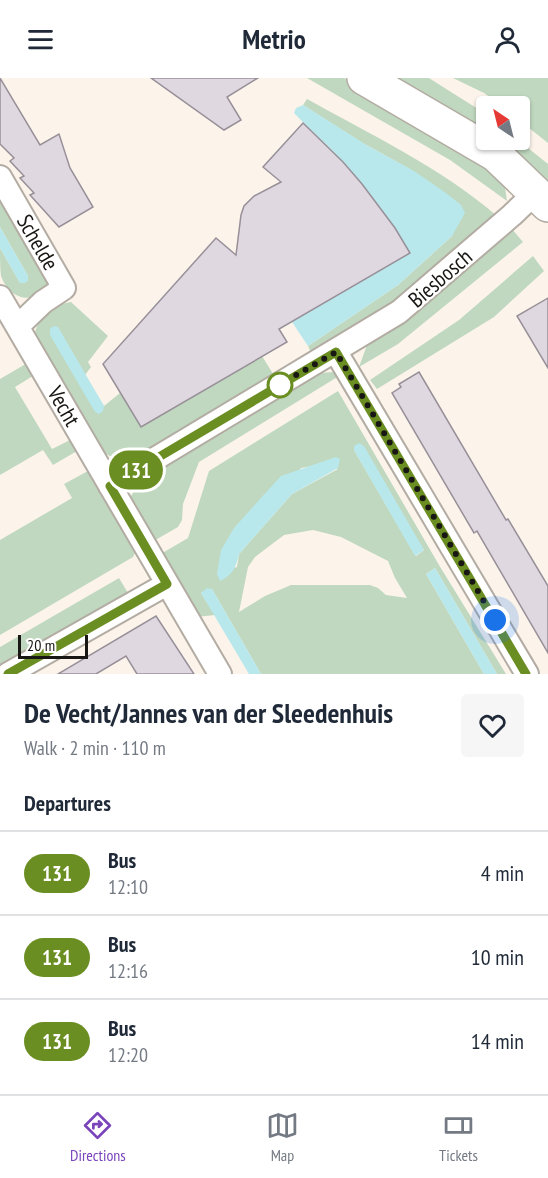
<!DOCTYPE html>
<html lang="en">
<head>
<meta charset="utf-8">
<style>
  body { margin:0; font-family:"PT Sans Narrow",sans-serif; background:#f6f6f7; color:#1f2937; height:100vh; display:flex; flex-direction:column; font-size:22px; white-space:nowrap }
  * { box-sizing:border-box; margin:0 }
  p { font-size:20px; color:#747a83 }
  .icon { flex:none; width:33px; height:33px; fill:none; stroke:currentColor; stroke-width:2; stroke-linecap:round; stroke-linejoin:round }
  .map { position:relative; height:596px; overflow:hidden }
  .drawer { display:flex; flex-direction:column; background:#fff; flex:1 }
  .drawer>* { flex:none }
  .badge { padding:0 12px; border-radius:20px; font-size:21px; line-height:39px }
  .needle { width:39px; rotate:325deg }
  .buttons { position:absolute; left:476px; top:18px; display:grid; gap:12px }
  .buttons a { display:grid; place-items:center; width:54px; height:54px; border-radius:6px; background:#fff; box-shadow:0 2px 4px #0004; font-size:30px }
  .scale { position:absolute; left:18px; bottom:15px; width:70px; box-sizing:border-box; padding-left:6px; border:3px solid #191714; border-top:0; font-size:16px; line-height:21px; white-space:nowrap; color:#191714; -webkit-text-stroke:4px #fff; paint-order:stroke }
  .you { position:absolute; width:30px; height:30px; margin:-15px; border:4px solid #fff; border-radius:50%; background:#1a73e8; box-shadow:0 0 0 9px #1a73e833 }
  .map>.badge { position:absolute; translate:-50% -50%; box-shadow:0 0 0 3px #fff }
  h2 { padding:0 24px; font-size:22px; line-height:54px }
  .round { display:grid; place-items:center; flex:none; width:63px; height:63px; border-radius:6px; background:#f6f6f7 }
  .head { display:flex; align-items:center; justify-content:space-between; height:102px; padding:0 24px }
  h1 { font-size:28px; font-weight:800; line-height:45px }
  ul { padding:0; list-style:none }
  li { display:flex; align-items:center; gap:18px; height:84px; padding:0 24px; border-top:2px solid #e0e1e3 }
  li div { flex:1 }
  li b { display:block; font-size:22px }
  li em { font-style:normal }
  li .badge { min-width:66px; font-weight:700; text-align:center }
  header { display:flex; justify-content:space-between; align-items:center; height:78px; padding:0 24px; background:#fff; font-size:27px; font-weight:800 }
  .dock { display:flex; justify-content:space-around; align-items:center; height:84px; border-top:2px solid #e0e1e3; background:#fff; font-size:16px; color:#747a83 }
  .dock a { display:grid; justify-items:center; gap:3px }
  .dock .selected { color:#7a44bb }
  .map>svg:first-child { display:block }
  .green { fill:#c0d8bf; fill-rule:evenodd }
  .water { fill:#b8e8ec }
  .building { fill:#e0d8e1; stroke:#979098; stroke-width:1.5 }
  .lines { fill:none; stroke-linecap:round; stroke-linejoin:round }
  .street-casing { stroke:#b3aca3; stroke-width:26 }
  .secondary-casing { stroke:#b3aca3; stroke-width:36 }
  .street { stroke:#fff; stroke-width:22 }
  .secondary { stroke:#fff; stroke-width:33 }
  .line-casing { stroke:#fff; stroke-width:14 }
  .line { stroke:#6b8e23; stroke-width:9 }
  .walk { stroke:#191714; stroke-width:6; stroke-dasharray:0 10.8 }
  .stop-dot { fill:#fff; stroke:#6b8e23; stroke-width:3 }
  .labels { text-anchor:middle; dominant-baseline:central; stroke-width:4.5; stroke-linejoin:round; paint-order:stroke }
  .street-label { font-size:22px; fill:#191714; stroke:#fff }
</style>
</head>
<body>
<header><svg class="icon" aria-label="menu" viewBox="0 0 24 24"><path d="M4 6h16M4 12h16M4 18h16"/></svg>Metrio<svg class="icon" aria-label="person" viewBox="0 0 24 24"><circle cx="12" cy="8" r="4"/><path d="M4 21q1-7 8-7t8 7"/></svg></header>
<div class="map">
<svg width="548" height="596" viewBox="0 0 548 596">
  <rect width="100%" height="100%" fill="#fcf4eb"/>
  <path class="green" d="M307 0H344L484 82 504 103 507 123 450 82Z
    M391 0H429L432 2 486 36V57Z
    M453 0H548V65L519 42V28H502L484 15Z
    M307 21C370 56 443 91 497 138L406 217 313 279 308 268 398 207 452 158 461 127 408 90 361 64 303 27Z
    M491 62H518L548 86V111Z
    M0 115 50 203C37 228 10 224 1 198 0 190 0 178 0 170L20 205 28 198 0 149Z
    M512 151 523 164 398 266 359 289 367 267 396 250Z
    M533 178 544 193 494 239 377 311 370 302 459 242Z
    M71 224 108 258 88 284 91 289 85 297 104 328 120 315 141 349 262 278 275 299 132 382 118 383 100 372 34 260C37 239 50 227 71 224Z
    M29 284 36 296 15 309 52 371 70 362 77 373 53 387 43 372 0 397V301Z
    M333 294 339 298 199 384 183 426 182 442 178 449 152 464 136 435 131 418 140 404 151 392 320 295Z
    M338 313 439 487 506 596H497L435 490 426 496 484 596H261L212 511 201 515 215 537 196 539 159 477 188 460 209 393ZM354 372 424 472 416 478 415 477ZM318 387 338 391 292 416 239 476 237 489 217 495 301 390ZM313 452 341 459 388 483 395 500 407 520 386 517 378 510 370 507H291L265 518 239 534 248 489 255 479 284 457Z
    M88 393 125 455 135 475 133 479 0 557V462L72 420 64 406Z
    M119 500 128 515 0 590V569Z"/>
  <path class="water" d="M303 27 368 68 414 93 446 115 461 127 465 135 452 158 398 207 308 268 292 244 410 175C390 143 369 112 344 85 328 67 310 52 294 35L296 30Z
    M0 149 28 198V203L25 205H20L0 170Z
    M54 248 58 249 104 328 103 333 99 336 95 334 50 257V251Z
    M359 365 364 368 424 472 415 478 354 372V368Z
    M336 379 340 381 338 390 292 416 239 476C236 489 233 497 220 503L217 496 221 472 234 450 260 421 281 398Z
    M435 490 497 596H484L426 496Z
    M207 510 212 511 261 596H249L201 515Z"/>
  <path class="building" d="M0 0 40 67 59 56 70 90 93 129 59 149 30 117 34 115 20 100 24 98 10 83 14 80 0 66Z
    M151 0H258L227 19 241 42 224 52Z
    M303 45 343 84 362 106 395 150 410 175 279 251 287 264 141 349 103 286 216 160 236 177 241 137 244 128 254 118 281 104 263 89Z
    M548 220V290L517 238Z
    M419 294 506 442 508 441 548 508V575L477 453 474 455 392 315 401 309 399 306Z
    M156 538 194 596H137L126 578 96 596H58Z"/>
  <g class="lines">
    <g class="street-casing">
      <path id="street" d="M0 99 64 210 43 224 18 248
        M0 219 220 596
        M336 274 527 596
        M110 408 399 234 512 137 535 115
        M8 596 167 506"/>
    </g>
    <g class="secondary-casing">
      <path id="secondary" d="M364 0 496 77 548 127"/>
    </g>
    <use href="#street" class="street"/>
    <use href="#secondary" class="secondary"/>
  </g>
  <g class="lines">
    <g class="line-casing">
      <path id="line" d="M8 596 167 506 110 408 336 274 526 596"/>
    </g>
    <use href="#line" class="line"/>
    <path class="walk" d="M280 307 274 310 336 274 495 542"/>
  </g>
  <circle class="stop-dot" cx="280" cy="307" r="12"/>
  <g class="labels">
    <g class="street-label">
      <text transform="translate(38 164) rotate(60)">Schelde</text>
      <text transform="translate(440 200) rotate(-41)">Biesbosch</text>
      <text transform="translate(64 328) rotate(60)">Vecht</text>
    </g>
  </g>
</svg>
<div class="buttons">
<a><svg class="needle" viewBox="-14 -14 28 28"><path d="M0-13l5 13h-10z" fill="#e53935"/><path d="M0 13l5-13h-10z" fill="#747a83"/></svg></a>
</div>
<div class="scale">20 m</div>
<div class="you" style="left:495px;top:542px"></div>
<b class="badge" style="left:136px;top:392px;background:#6b8e23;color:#fff">131</b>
</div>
<section class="drawer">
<div class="head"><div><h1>De Vecht/Jannes van der Sleedenhuis</h1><p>Walk · 2 min · 110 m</p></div><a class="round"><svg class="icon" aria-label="heart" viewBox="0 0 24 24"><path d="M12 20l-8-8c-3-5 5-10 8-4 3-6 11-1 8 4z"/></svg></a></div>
<h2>Departures</h2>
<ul>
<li><span class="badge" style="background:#6b8e23;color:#fff">131</span><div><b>Bus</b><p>12:10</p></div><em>4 min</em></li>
<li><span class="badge" style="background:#6b8e23;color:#fff">131</span><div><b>Bus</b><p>12:16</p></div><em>10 min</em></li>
<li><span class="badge" style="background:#6b8e23;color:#fff">131</span><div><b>Bus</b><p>12:20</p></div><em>14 min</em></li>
</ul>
</section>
<nav class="dock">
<a class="selected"><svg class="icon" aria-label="directions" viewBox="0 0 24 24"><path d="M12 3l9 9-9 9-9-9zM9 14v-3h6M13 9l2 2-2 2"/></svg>Directions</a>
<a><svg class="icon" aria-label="map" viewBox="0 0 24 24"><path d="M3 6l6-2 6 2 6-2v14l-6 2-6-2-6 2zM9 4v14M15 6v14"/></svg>Map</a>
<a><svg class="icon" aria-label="tickets" viewBox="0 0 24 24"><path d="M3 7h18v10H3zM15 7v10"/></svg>Tickets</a>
</nav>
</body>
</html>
